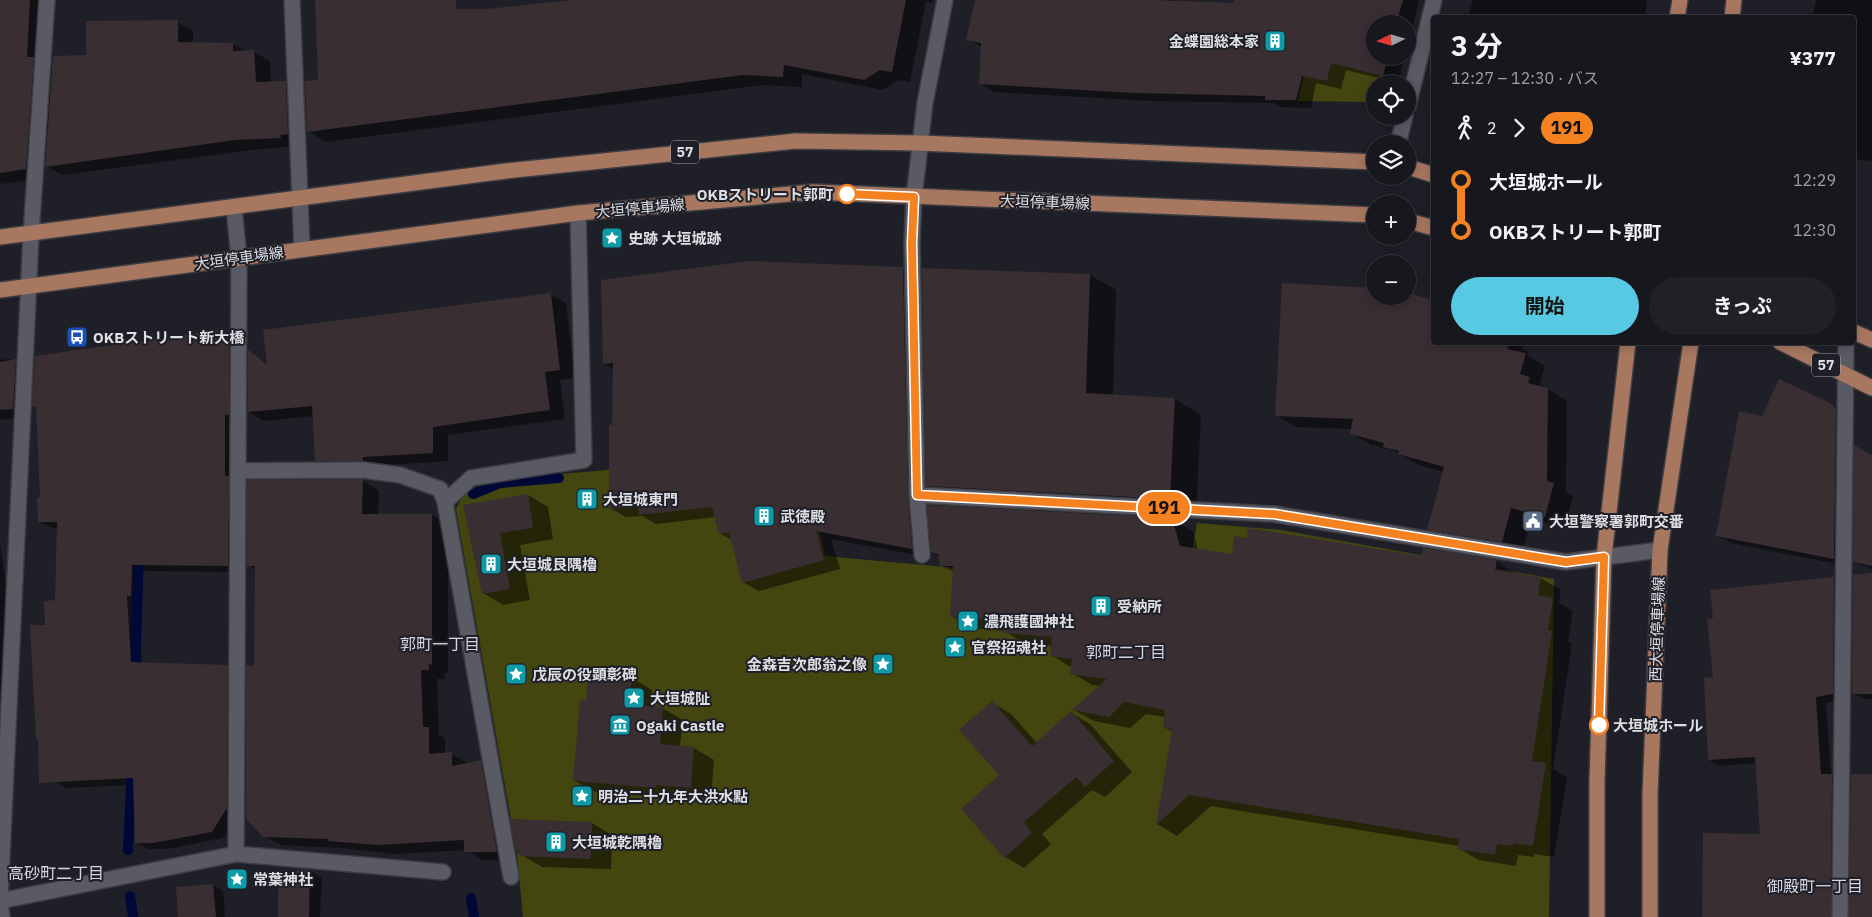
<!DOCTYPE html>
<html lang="ja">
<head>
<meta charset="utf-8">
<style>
  body { margin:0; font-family:"IBM Plex Sans","Noto Sans JP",sans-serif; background:#202027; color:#f1f3f6; height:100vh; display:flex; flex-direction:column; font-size:19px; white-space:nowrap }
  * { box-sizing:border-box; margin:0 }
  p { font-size:16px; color:#9e9fa4 }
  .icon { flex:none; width:28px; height:28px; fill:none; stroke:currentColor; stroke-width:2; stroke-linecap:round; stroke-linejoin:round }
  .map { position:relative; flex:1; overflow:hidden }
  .side { position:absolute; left:1431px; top:15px; width:425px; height:330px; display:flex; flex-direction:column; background:#17171e; border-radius:5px; box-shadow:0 2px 12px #0003,0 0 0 1px #36363c }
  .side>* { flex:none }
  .badge { padding:0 10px; border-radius:16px; font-size:18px; line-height:32px }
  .needle { width:32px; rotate:265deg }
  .fabs { position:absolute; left:1366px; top:15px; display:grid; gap:10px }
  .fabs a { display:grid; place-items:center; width:50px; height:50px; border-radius:50%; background:#17171e; box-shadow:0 2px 12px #0003,0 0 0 1px #36363c; font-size:25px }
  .map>.badge { position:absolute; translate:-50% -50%; box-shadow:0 0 0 2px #fff }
  .legs { display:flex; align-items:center; gap:8px; height:55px; padding:0 20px; font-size:16px }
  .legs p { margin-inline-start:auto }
  .summary { display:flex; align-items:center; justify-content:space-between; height:85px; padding:0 20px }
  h1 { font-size:28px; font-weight:700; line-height:38px }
  .primary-button { display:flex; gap:10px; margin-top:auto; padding:10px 20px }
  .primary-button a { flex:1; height:58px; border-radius:30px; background:#58c9e3; color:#111; font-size:20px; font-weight:700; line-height:58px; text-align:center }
  .primary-button a+a { background:#202027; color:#f1f3f6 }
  ul { padding:0 20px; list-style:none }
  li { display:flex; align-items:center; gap:18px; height:50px; font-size:19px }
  li i { display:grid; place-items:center; width:8px; height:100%; margin:0 6px; background:currentColor }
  li i::after { content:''; width:12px; height:12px; margin:-6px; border:4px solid; border-radius:50%; background:#17171e }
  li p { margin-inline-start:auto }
  li:first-child i { background:linear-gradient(#0000 50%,currentColor 0) }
  li:last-child i { background:linear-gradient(currentColor 50%,#0000 0) }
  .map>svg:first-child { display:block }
  .green { fill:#44460f }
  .shadow { fill:#0007 }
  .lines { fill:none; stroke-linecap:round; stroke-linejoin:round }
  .stream { stroke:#000837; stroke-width:10 }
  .building { fill:#392e32 }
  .minor-casing { stroke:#3c3c43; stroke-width:18 }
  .major-casing { stroke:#3c3c43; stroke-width:18 }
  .minor { stroke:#595a64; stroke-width:15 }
  .major { stroke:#a8775f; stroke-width:15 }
  .line-1-casing { stroke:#fff; stroke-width:11 }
  .line-1 { stroke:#f58220; stroke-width:8 }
  .stop-1-dot { fill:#fff; stroke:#f58220; stroke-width:2.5 }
  .labels { text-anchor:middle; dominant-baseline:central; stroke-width:4; stroke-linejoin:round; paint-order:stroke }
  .shield { fill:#1f1f28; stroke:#a5a5ac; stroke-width:1 }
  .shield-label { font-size:14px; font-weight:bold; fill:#dedfe5 }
  .poi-label { font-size:15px; font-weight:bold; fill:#dedfe5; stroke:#1f1f28; text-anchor:start }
  .stop-label { font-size:15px; font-weight:bold; fill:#dedfe5; stroke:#1f1f28; text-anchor:end }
  .street-label { font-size:15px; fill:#dedfe5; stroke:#1f1f28 }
  .neighbourhood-label { font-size:16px; fill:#d4d5e1; stroke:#1f1f28 }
</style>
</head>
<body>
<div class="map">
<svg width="1872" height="917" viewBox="0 0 1872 917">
  <rect width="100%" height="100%" fill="#1f1f28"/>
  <path class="green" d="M1308 56 1382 76 1380 84H1375L1374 102 1298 101Z
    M795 426 825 556 1185 589 1197 523 1281 530 1554 579 1549 917H523L517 853 456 509 465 491 497 480 704 461Z"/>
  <path class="shadow" d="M0 0H49L45 65 53 70 177 22 193 31V44H233L247 52H254L270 61 271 83 286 82 302 92 296 146 252 150 62 175 45 165 44 179 0 184Z
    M317 0H426L427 14 539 5 568 0H933L932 3 926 2 910 82 899 80 883 90 802 74V87L762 85 326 142 308 131 319 82Z
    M976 0H1176V2L1241 4V0H1419L1408 47V24H1375V56H1405L1398 83 1346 70 1341 89 1316 83 1311 108 1280 107 1274 103 1150 101 994 92 980 83 982 47 968 39Z
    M1473 0H1647L1645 18H1468Z
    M1816 0H1872V161L1854 159V18H1809L1813 15Z
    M903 268 919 277 923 505 927 557 831 539 840 569 759 591 743 582 732 540 721 534 716 517 656 524 642 516 626 517 610 508 614 369 604 364Z
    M1090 275 1116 290 1113 396 1175 399 1201 415 1196 514 954 501 927 485Z
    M1375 289V296L1408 295 1434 301V342H1523L1522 348 1529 352 1528 356 1545 366 1540 384 1567 401 1566 492 1573 496 1565 527 1531 519 1522 553 1449 541 1429 529 1444 472 1419 465 1392 450 1371 445 1351 433 1352 429 1296 427 1276 415Z
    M550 294 566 303 575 378 560 380 565 419 448 435V461L331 469 316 460 314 416 264 421 249 412V352L269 364Z
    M217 331 241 346 240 572 143 571 142 602H138L142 663 227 666 239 673 238 815 224 838 166 849H148L136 842 134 785 65 788 54 781 58 528H52L40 522 42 498 37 408 34 406Z
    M9 359 30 369 28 417 0 420V360Z
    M1833 407 1848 416V566L1731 543 1717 535 1762 417Z
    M1872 456V569L1854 562Z
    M363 481 379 490 378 515H432L448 524V673H445V679H437L439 735 445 738V754H451L468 763 481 762 497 771 513 861 482 860 466 850 394 854 342 848 281 845 264 836 255 667 257 570 248 565Z
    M528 495 548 507 553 539 520 545 530 600 503 605 483 593 464 506Z
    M1172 519 1193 531 1198 550 1233 556 1421 557 1424 549 1497 561 1517 575 1540 578 1561 590 1559 603 1573 611 1568 642 1572 644 1553 769 1567 777 1554 857 1534 854V857L1518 855 1516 866 1479 860 1458 848V846L1211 806 1177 836 1157 824 1173 732 1164 727 1165 717 1146 714 1130 728 1094 721 1074 710 1101 686 1092 685 1072 673V668L1051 655 1052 646 1025 644 1005 631 972 628 951 616 954 572 941 565 939 556 932 552Z
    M0 545 18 664 15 732 0 735Z
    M1872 574V699H1864L1853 693Z
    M1834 579 1845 585 1844 699 1826 703 1831 775 1843 781 1842 877H1823L1821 917H1703L1761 836 1757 763 1720 766 1709 760 1715 678Z
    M632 678 652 690 651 707 662 708 683 720 680 747 694 748 714 760 711 799 676 796V799L595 792 575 781 588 702Z
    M992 703 1011 714 1037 743 1071 713 1090 724 1132 772 1105 797 1092 790 1042 834 1051 844 1024 868 1005 857 1001 776Z
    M592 823 612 835 611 869 542 867 517 852Z
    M310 871 322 878 320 917H280Z
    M213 885 223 891 225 917H180Z"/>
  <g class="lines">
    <path class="stream" d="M473 494 500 483 559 478
      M135 674 139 551
      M128 850 132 766
      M130 896 133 917
      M471 898 474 917"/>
  </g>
  <path class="building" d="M0 0H30L27 57H34L26 169 0 173Z
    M315 0H456V9H486L571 0H906L892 72 880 70 864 80 784 65 783 77 743 75 307 132 305 81 318 80Z
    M975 0H1157L1234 3V0H1403L1396 24H1375V56H1388L1383 76 1331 63 1327 81 1302 76 1296 100H1265V96L1135 93 979 84 981 43 966 40Z
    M178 20V42L233 43V51L254 50 256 82 286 81 288 134 280 135 281 138 235 140 45 167 53 56 86 55V21Z
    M749 261 903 267 908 495 912 549 816 531 824 560 742 583 729 532 719 534 712 507 639 515 638 506 609 509V425H612L613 363 603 364 601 280Z
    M922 268 1090 274 1086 393 1175 398 1170 499 926 486Z
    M1282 283 1375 288V296H1408V293L1434 300V342H1509L1507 349 1526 353 1520 374 1530 377 1528 383 1548 388 1547 481 1554 483 1545 517 1511 508 1502 542 1427 530 1444 467 1398 454 1399 451 1383 447 1384 443 1350 434 1353 419 1275 416Z
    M551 293 560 370 545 372 550 410 433 427V453L363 457V461H315L312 406 248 412V350L267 364 263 330Z
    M218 330 229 338V415H225V476H229L228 566 132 565 131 596H127L131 662 228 665 227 808 212 832 153 843H135L133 778 39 783 38 738H36L30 625H45L44 601 55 600 57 522H38L37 497H40L36 407H32L35 356Z
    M16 359 13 409 0 410V362Z
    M1779 379 1830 403 1836 409 1834 559 1716 536 1739 411 1762 416Z
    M1854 445 1872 455V566L1853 562Z
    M363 479 362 514H432V665L429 664V670H421L423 727H429V754L452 752V766L481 760 497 852H464V840L377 845 328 841 329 839 263 837 246 819V665L254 666 255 566H247V480Z
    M528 494 533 528 500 533 510 589 482 594 463 505Z
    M927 505 1172 518 1180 546 1232 554 1234 536 1247 538 1248 528 1421 556 1423 548 1497 560 1495 570 1541 577 1538 595 1553 598 1548 630 1552 631 1532 761 1546 763 1533 846 1513 843V846L1497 844 1495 855 1457 849 1459 839 1189 795 1156 825 1172 729 1163 728 1165 710 1124 702 1109 717 1072 710 1107 679 1070 674 1072 659 1050 656 1052 637 1003 633 1004 621 950 617 953 566H940L938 554 931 552Z
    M1872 573V694H1852L1853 575Z
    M1834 577 1833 694 1816 697 1821 774H1832L1831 917H1702L1703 833 1760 834 1755 757 1708 760 1704 678 1713 677 1707 619 1713 618 1710 590Z
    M588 673 632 677 630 704 663 707 660 744 694 747 691 788 656 785V788L573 781 580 700 586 701Z
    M992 701 1032 746 1071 711 1114 761 1085 787 1076 777 1024 822 1032 833 1004 858 961 809 999 775 959 730Z
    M1851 774H1872V917H1849Z
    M510 819 592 822 591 859 520 856V852H516Z
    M299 869 310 870 309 917H278V889Z
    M213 884 216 917H178L176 887Z"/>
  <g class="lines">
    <g class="minor-casing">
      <path id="minor" d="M292 0 302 249
        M1408 106 1434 0
        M1398 144 1405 116
        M234 208 239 258 236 854
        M238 471 363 470 400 475 440 489 445 502
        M917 495 1274 514 1566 562 1660 550
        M922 555 917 495 912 243 914 197 925 103 945 0
        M511 877 445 502 471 478 584 460 578 213
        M0 898 31 235 47 0
        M0 901 236 854 443 872
        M0 903 2 917
        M1840 917 1846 342"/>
    </g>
    <g class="major-casing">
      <path id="major" d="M1677 18 1680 0
        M1732 18 1734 0
        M1408 167 1434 175
        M1408 221 1434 228
        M0 237 506 171 796 141 919 143 1375 162
        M0 290 578 213 813 192 1375 215
        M1854 332 1872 340
        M1780 342 1872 388
        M1597 917V781L1604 557 1628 342
        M1650 917V795L1660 550 1691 342"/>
    </g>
    <use href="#minor" class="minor"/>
    <use href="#major" class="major"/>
  </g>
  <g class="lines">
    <g class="line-1-casing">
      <path id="line-1" d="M847 194 914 197 912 243 917 495 1274 514 1566 562 1604 557 1599 725"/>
    </g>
    <use href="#line-1" class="line-1"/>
  </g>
  <defs>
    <g id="building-square" transform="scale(1.125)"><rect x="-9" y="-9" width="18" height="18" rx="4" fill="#0f9aa8" stroke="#1f1f28"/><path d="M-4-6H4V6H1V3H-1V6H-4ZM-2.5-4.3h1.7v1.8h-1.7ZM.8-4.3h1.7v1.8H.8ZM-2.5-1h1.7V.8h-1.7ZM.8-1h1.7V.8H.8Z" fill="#fff"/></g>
    <g id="sight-square" transform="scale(1.125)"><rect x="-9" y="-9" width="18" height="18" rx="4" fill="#0f9aa8" stroke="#1f1f28"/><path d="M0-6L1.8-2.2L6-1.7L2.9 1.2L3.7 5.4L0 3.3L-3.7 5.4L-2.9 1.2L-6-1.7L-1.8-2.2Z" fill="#fff"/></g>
    <g id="bus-square" transform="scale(1.125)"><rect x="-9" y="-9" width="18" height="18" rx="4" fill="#1a4fb4" stroke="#1f1f28"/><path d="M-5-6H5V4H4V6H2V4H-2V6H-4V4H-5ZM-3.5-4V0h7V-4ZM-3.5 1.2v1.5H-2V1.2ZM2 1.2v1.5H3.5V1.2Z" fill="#fff"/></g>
    <g id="civic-square" transform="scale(1.125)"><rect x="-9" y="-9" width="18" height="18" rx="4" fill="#5c6f8a" stroke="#1f1f28"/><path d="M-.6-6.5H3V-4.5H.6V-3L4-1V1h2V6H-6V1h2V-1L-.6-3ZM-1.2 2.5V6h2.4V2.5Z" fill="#fff"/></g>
    <g id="museum-square" transform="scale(1.125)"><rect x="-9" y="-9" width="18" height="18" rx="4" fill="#0f9aa8" stroke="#1f1f28"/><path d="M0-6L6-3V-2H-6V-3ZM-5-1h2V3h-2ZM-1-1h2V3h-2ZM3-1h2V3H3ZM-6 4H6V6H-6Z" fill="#fff"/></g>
  </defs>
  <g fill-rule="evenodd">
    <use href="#building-square" x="1275" y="41"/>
    <use href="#sight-square" x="612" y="238"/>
    <use href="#bus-square" x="77" y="337"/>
    <use href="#building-square" x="587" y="499"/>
    <use href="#building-square" x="764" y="516"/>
    <use href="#civic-square" x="1533" y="521"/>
    <use href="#building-square" x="491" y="564"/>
    <use href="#building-square" x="1101" y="606"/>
    <use href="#sight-square" x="968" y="621"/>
    <use href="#sight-square" x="955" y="647"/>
    <use href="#sight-square" x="883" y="664"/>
    <use href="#sight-square" x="516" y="674"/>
    <use href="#sight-square" x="634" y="698"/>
    <use href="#museum-square" x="620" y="725"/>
    <use href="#sight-square" x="582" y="796"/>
    <use href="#building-square" x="556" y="842"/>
    <use href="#sight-square" x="237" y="879"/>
  </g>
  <g class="stop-1-dot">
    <circle cx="847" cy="194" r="9"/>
    <circle cx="1599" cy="725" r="9"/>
  </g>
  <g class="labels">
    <g class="shield">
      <rect x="671" y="140.5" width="28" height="23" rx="4"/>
      <rect x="1812" y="353.5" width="28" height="23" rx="4"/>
    </g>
    <g class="shield-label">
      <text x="685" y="152">57</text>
      <text x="1826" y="365">57</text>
    </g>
    <g class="poi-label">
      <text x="1259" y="41" text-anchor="end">金蝶園総本家</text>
      <text x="628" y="238">史跡 大垣城跡</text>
      <text x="93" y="337">OKBストリート新大橋</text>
      <text x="603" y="499">大垣城東門</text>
      <text x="780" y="516">武徳殿</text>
      <text x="1549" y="521">大垣警察署郭町交番</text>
      <text x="507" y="564">大垣城艮隅櫓</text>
      <text x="1117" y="606">受納所</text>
      <text x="984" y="621">濃飛護國神社</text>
      <text x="971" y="647">官祭招魂社</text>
      <text x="867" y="664" text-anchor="end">金森吉次郎翁之像</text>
      <text x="532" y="674">戊辰の役顕彰碑</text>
      <text x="650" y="698">大垣城阯</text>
      <text x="636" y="725">Ogaki Castle</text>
      <text x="598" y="796">明治二十九年大洪水點</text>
      <text x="572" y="842">大垣城乾隅櫓</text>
      <text x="253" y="879">常葉神社</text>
    </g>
    <g class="stop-label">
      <text x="833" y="194">OKBストリート郭町</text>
      <text x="1613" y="725" text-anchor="start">大垣城ホール</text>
    </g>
    <g class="street-label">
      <text transform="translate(1045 202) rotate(2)">大垣停車場線</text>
      <text transform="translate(640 208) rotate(-5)">大垣停車場線</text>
      <text transform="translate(239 258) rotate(-8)">大垣停車場線</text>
      <text transform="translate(1657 629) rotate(-88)">西大垣停車場線</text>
    </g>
    <g class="neighbourhood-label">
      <text x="440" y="644">郭町一丁目</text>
      <text x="1126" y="652">郭町二丁目</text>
      <text x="56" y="873">高砂町二丁目</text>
      <text x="1815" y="886">御殿町一丁目</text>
    </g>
  </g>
</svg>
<div class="fabs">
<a><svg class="needle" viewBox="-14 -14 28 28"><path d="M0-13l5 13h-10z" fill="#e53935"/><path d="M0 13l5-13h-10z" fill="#9e9fa4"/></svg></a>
<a><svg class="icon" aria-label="locate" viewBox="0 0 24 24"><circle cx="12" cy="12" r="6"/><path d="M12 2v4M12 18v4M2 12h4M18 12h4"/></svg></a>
<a><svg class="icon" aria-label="layers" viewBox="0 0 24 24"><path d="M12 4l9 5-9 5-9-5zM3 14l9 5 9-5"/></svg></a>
<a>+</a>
<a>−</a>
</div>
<b class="badge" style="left:1164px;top:508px;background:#f58220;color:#111">191</b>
<section class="side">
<div class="summary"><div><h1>3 分</h1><p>12:27 – 12:30 · バス</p></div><b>¥377</b></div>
<div class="legs"><svg class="icon" aria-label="walk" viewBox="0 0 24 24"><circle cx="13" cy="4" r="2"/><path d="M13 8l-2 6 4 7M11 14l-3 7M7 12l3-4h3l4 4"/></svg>2<svg class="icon" aria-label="forward" viewBox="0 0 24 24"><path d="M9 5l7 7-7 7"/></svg><b class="badge" style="background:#f58220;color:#111">191</b></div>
<ul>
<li><i style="color:#f58220"></i><b>大垣城ホール</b><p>12:29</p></li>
<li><i style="color:#f58220"></i><b>OKBストリート郭町</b><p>12:30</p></li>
</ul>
<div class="primary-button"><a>開始</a><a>きっぷ</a></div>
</section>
</div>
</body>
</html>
